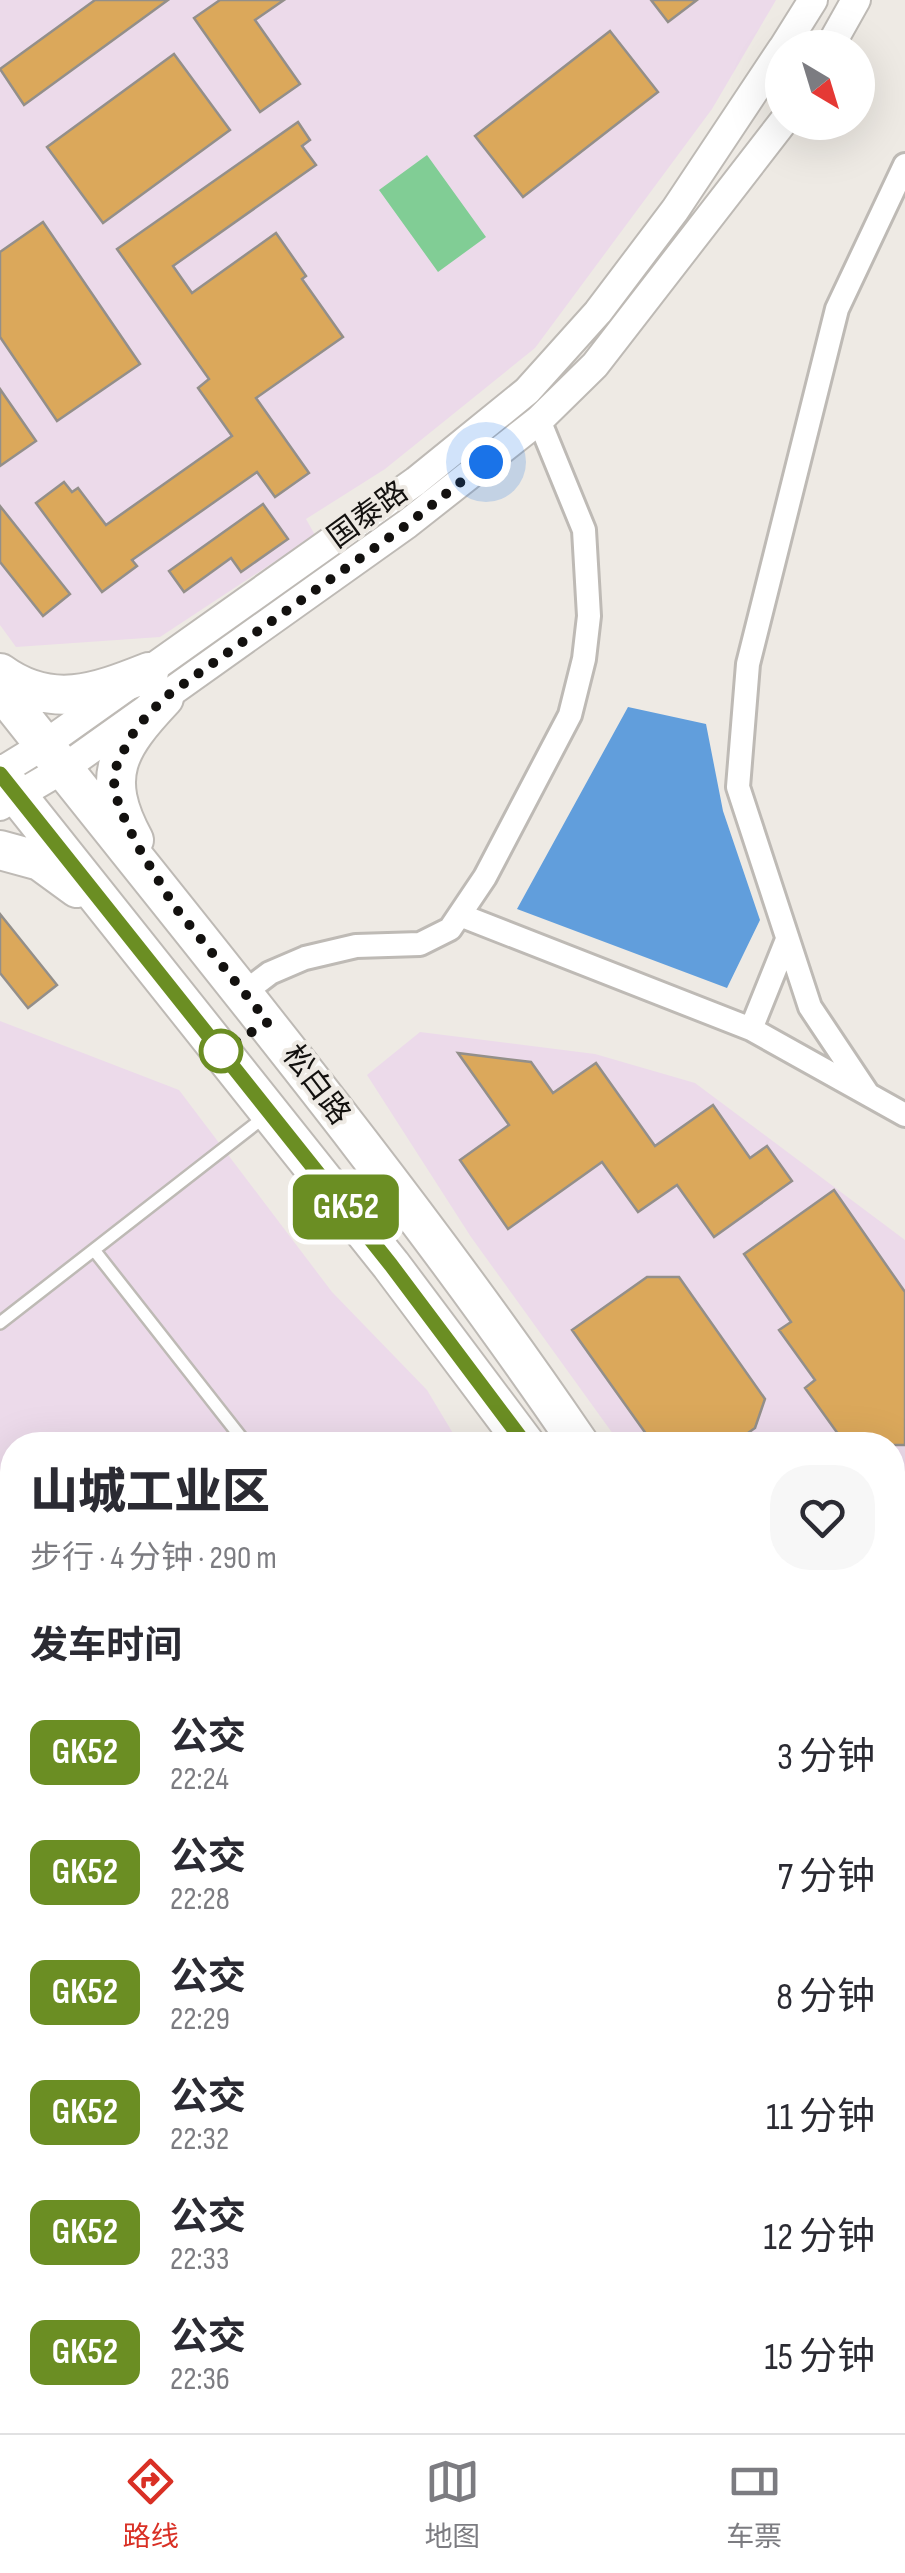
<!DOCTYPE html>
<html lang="zh">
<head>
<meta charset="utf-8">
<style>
  body { margin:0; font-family:"Sofia Sans Condensed","Noto Sans SC",sans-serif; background:#f7f7f7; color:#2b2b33; height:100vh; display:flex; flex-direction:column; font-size:38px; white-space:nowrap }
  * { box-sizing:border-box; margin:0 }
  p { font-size:32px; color:#7c7c81 }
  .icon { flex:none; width:55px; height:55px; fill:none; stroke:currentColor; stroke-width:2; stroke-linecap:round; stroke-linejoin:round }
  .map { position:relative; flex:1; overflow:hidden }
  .details { position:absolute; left:0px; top:1432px; width:905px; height:1002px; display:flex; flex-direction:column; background:#fff; border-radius:40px 40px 0 0; box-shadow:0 10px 40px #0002 }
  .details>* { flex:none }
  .badge { padding:0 20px; border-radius:15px; font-size:35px; line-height:65px }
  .needle { width:65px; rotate:142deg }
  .buttons { position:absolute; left:765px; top:30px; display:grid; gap:20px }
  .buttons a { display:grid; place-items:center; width:110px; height:110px; border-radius:50%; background:#fff; box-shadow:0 10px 40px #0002; font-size:50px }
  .you { position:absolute; width:50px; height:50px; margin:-25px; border:8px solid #fff; border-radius:50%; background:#1a73e8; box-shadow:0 0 0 15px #1a73e833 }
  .map>.badge { position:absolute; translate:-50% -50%; box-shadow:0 0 0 5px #fff }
  h2 { padding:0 30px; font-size:38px; line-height:90px }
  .round { display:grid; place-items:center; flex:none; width:105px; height:105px; border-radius:40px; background:#f7f7f7 }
  .summary { display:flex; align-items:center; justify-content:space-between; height:170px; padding:0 30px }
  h1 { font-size:48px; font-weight:800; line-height:75px }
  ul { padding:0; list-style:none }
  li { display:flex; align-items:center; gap:30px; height:120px; padding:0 30px }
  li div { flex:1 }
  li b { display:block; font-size:38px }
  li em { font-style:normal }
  li .badge { min-width:110px; font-weight:700; text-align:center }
  .tabs { display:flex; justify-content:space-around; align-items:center; height:140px; border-top:2px solid #e1e1e2; background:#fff; font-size:28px; color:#7c7c81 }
  .tabs a { display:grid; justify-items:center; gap:5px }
  .tabs .active { color:#d93025 }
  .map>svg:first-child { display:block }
  .built { fill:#e7ded1 }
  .industrial { fill:#ecdaea }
  .green { fill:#81cd95 }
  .water { fill:#619edc }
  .building { fill:#dba85b; stroke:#938f8a; stroke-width:2.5 }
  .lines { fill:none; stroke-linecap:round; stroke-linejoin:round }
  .service-casing { stroke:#bebab5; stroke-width:16 }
  .minor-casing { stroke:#bebab5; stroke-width:28 }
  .tertiary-casing { stroke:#bebab5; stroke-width:32 }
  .primary-casing { stroke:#bebab5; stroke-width:42 }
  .service { stroke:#fff; stroke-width:11 }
  .minor { stroke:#fff; stroke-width:22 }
  .tertiary { stroke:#fff; stroke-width:28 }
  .primary { stroke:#fff; stroke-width:38 }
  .line-casing { stroke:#fff; stroke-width:22 }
  .line { stroke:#6b8e23; stroke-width:15 }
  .walk { stroke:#13110f; stroke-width:10; stroke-dasharray:0 18 }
  .stop-dot { fill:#fff; stroke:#6b8e23; stroke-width:5 }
  .labels { text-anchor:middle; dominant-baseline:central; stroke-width:8; stroke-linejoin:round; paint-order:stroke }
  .street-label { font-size:30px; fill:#13110f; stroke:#eeeae4 }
</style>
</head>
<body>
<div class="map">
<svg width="905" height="2433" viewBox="0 0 905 2433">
  <rect width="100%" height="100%" fill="#eeeae4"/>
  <path class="built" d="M0 1837H12V2129L0 2134Z"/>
  <path class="industrial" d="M0 0H776L712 109 535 348 385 469 306 519 315 535 160 637 16 647 0 625Z
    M0 1021 179 1090 332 1292 427 1390 460 1445H12V1837H0Z
    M420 1032 595 1054 695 1083 905 1240V1776L892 1752V1445H621L471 1237 367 1075Z
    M12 2180V2422L688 2423 679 2433H0V2184Z"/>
  <path class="green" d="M427 155 486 237 438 272 379 190Z
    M892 1752 905 1776V1881L893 1858Z"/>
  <path class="water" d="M628 707 706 724 723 811 760 920 727 988 517 909Z"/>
  <path class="building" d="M95 0H168L24 105 0 69Z
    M220 0H284L255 20 300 84 260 112 194 18Z
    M651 0H697L668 22Z
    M610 31 658 92 523 197 475 136Z
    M174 54 230 130 103 223 47 147Z
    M298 122 310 140 302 146 316 165 173 266 192 293 276 233 306 276 302 279 343 337 256 398 309 473 275 497 257 472 132 560 137 566 102 592 36 503 64 482 72 492 78 488 106 525 232 436 198 388 209 379 117 249Z
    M43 222 140 364 57 421 0 337V252Z
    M0 389 36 441 0 466Z
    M263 504 288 539 241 572 231 558 184 592 169 571Z
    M0 506 70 594 43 616 0 562Z
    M0 914 57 985 28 1008 0 973Z
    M458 1053 531 1062 553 1093 596 1063 655 1146 713 1105 750 1158 767 1146 792 1181 714 1237 677 1185 638 1212 602 1162 508 1229 460 1160 509 1125Z
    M834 1190 905 1292V1445H846L805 1388 815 1380 779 1330 791 1322 744 1254Z
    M647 1277H679L765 1399 755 1428 731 1445H654L572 1330Z"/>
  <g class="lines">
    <g class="service-casing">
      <path id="service" d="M94 1250 247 1445
        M0 1323 267 1115
        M0 1605 12 1621
        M0 1850H12"/>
    </g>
    <g class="minor-casing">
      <path id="minor" d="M460 915 751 1029 905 1115
        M245 992 270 973 305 958 356 946 420 944 450 929 485 877 570 715 584 659 589 616 584 530 539 420
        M751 1029 786 942
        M868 1094 810 1007 738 787 748 664 837 309 905 165
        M0 2160 12 2155"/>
    </g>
    <g class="tertiary-casing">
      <path id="tertiary" d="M783 48 813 0
        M829 48 856 0
        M0 772 44 745 416 481 527 391 598 312 675 210 782 49
        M0 806 63 769 407 524 539 420 595 365 783 122"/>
    </g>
    <g class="primary-casing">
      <path id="primary" d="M0 673C51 710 96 693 149 672
        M0 689C197 938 401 1182 580 1445
        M0 774 391 1265 526 1445
        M134 840C99 776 118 747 164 698
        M0 850 40 861 77 888
        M892 1966 905 1989
        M892 2047 905 2073
        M892 2127 905 2147
        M742 2433V2422
        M874 2433 905 2416"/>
    </g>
    <use href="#service" class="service"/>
    <use href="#minor" class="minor"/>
    <use href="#tertiary" class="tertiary"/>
    <use href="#primary" class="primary"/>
  </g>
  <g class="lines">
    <g class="line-casing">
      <path id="line" d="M0 774 391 1265 526 1445"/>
    </g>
    <use href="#line" class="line"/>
    <path class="walk" d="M221 1051 268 1022 174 906 137 845 119 807 114 785 117 763 136 728 164 698 408 524 486 462"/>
  </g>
  <circle class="stop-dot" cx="221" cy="1051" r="20"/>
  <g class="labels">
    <g class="street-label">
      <text transform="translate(368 515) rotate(-36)">国泰路</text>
      <text transform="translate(316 1085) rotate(53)">松白路</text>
    </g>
  </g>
</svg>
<div class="buttons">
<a><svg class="needle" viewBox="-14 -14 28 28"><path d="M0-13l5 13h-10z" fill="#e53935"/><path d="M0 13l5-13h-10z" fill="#7c7c81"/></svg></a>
</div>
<div class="you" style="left:486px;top:462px"></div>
<b class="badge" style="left:346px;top:1207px;background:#6b8e23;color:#fff">GK52</b>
<section class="details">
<div class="summary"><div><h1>山城工业区</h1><p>步行 · 4 分钟 · 290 m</p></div><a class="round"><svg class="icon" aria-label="heart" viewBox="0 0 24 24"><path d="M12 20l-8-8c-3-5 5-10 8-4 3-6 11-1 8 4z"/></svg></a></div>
<h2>发车时间</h2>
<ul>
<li><span class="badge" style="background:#6b8e23;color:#fff">GK52</span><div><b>公交</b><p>22:24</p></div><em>3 分钟</em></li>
<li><span class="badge" style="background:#6b8e23;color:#fff">GK52</span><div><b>公交</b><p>22:28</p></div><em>7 分钟</em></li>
<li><span class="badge" style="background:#6b8e23;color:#fff">GK52</span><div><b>公交</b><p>22:29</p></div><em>8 分钟</em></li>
<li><span class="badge" style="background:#6b8e23;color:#fff">GK52</span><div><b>公交</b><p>22:32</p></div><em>11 分钟</em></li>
<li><span class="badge" style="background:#6b8e23;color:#fff">GK52</span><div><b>公交</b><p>22:33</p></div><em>12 分钟</em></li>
<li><span class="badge" style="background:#6b8e23;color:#fff">GK52</span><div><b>公交</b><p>22:36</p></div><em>15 分钟</em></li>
</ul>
</section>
</div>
<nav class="tabs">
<a class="active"><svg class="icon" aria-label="directions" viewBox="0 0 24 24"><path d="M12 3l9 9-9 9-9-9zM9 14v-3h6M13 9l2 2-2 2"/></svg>路线</a>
<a><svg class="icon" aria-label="map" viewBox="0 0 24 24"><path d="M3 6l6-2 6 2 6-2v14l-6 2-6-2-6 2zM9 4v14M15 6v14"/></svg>地图</a>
<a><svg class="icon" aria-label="tickets" viewBox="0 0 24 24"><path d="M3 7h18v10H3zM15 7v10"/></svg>车票</a>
</nav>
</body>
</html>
